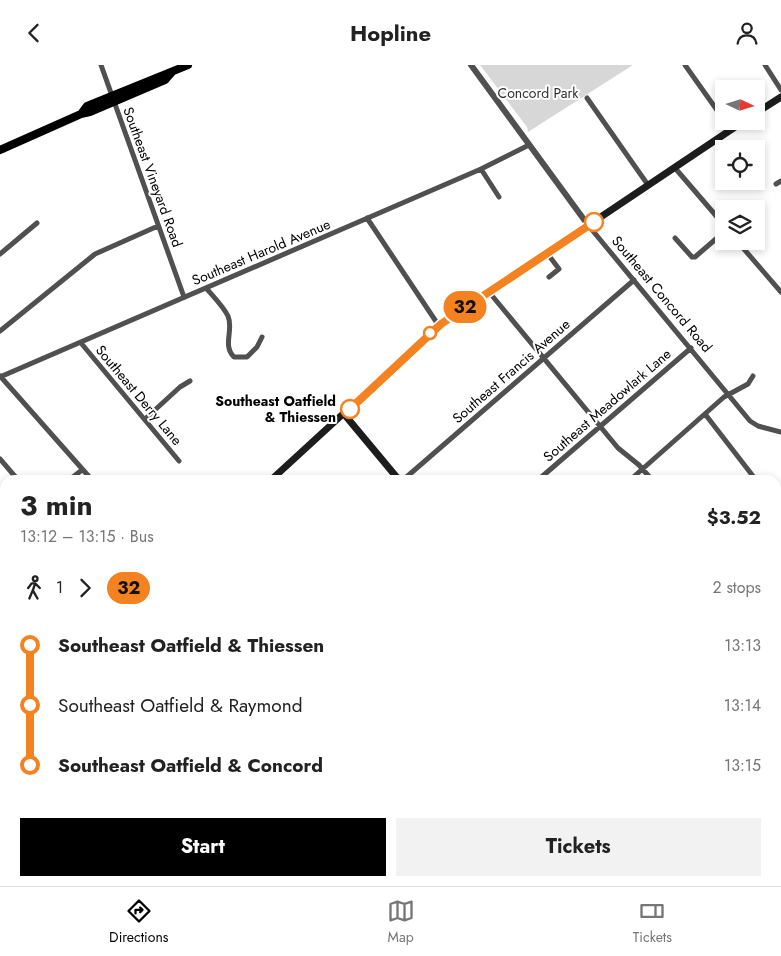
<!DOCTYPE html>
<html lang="en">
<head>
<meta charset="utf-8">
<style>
  body { margin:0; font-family:Jost,sans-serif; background:#f2f2f2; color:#222; height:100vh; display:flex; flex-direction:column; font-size:19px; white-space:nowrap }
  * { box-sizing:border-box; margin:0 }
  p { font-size:16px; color:#767676 }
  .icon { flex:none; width:28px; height:28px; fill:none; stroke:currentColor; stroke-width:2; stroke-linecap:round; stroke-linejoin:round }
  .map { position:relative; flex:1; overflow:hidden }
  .sheet { position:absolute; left:0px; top:410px; width:781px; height:411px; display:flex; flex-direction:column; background:#fff; border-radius:15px 15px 0 0; box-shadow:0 2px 8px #0003 }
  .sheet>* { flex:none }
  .badge { padding:0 10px; border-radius:16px; font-size:18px; line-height:32px }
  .needle { width:32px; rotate:94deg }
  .buttons { position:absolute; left:715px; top:15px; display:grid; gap:10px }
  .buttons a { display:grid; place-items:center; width:50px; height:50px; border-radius:0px; background:#fff; box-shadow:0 2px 8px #0003; font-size:25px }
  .map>.badge { position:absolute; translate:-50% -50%; box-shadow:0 0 0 2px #fff }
  .legs { display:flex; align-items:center; gap:8px; height:55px; padding:0 20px; font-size:16px }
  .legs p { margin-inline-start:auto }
  .overview { display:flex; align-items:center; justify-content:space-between; height:85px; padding:0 20px }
  h1 { font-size:28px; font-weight:700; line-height:38px }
  .cta { display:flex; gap:10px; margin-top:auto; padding:10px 20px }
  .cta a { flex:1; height:58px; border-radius:0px; background:#000; color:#fff; font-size:20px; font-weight:700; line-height:58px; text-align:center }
  .cta a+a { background:#f2f2f2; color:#222 }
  ul { padding:0 20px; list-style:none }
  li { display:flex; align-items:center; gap:18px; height:60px; font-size:19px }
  li i { display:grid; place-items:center; width:8px; height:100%; margin:0 6px; background:currentColor }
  li i::after { content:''; width:12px; height:12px; margin:-6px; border:4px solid; border-radius:50%; background:#fff }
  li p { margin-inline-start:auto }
  li:first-child i { background:linear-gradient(#0000 50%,currentColor 0) }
  li:last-child i { background:linear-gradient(currentColor 50%,#0000 0) }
  header { display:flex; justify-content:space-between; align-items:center; height:65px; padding:0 20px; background:#fff; font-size:22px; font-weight:700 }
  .menu { display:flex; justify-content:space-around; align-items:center; height:70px; border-top:1px solid #e0e0e0; background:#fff; font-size:14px; color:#767676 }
  .menu a { display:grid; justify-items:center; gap:2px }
  .menu .on { color:#000 }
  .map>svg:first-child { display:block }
  .green { fill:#d7d7d7 }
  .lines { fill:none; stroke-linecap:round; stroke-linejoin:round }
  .minor { stroke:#505050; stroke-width:5 }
  .tertiary { stroke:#505050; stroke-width:6 }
  .secondary { stroke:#1d1d1d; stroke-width:7 }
  .primary { stroke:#000; stroke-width:8 }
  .line-1-casing { stroke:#fff; stroke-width:11 }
  .line-1 { stroke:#f58220; stroke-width:8 }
  .stop-1-dot { fill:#fff; stroke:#f58220; stroke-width:2.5 }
  .labels { text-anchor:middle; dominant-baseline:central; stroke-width:4; stroke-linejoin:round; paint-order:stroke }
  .park-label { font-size:14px; fill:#2e2e2e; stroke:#fff }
  .street-label { font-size:14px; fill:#000; stroke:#fff }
  .stop-label { font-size:14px; font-weight:bold; fill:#000; stroke:#fff; text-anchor:end }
</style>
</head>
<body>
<header><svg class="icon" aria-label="back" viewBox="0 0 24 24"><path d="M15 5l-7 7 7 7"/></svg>Hopline<svg class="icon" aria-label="person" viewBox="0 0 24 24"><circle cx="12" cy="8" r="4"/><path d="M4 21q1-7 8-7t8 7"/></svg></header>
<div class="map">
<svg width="781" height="821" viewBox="0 0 781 821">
  <rect width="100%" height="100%" fill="#fff"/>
  <path class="green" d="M480 0H633L528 67 527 62Z"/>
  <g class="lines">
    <path class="minor" d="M101 0 184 232
      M685 0 724 55
      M765 0 781 25
      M587 33 648 120
      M675 103 724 160
      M481 104 499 132
      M776 119 781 116
      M367 153 439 261
      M588 160 750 356 758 361 781 367
      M675 173 692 192H695L724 167
      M737 176 781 227
      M547 188 559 204 549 212
      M0 189 37 158
      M206 223C213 231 223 241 228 251 234 265 222 280 234 292H247L257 282 262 272
      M489 227 618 383 639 400 652 415
      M0 266 95 189 158 161
      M81 278 179 396
      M0 311 92 415
      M0 312 481 104 529 80
      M705 349 756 415
      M145 354 180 322 190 316
      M0 394 18 415
      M69 415 82 405
      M403 415 634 215
      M538 415 691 283
      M630 415 724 332 748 319 753 311
      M776 439 781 444
      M0 471 5 467
      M776 525 781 521
      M776 559 781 565
      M776 635 781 641
      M0 719 5 725
      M776 754 781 757
      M0 758 5 753
      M0 762 5 768
      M0 801 5 800
      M82 816 86 821
      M151 816 155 821
      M214 816 218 821
      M275 816 279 821
      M410 816 415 821
      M530 816 533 821
      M623 816 627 821
      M328 821 333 816
      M434 821 439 816"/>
    <path class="tertiary" d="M471 0 588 160"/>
    <path class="secondary" d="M756 48 781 32
      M344 349 399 415
      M271 415 441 259 744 56
      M0 639 5 635
      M737 816 741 821"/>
    <path class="primary" d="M81 49 87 41 188 0
      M0 85 81 49 90 47 165 15 172 7"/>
  </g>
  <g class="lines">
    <g class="line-1-casing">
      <path id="line-1" d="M350 344 441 259 594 157"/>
    </g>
    <use href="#line-1" class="line-1"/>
  </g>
  <g class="stop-1-dot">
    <circle cx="594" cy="157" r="9"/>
    <circle cx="430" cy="268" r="6"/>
    <circle cx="350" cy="344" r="9"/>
  </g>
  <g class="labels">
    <g class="park-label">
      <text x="538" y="28">Concord Park</text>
    </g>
    <g class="street-label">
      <text transform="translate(153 112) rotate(70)">Southeast Vineyard Road</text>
      <text transform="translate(261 187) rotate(-23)">Southeast Harold Avenue</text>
      <text transform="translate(662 229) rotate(50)">Southeast Concord Road</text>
      <text transform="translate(511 306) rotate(-41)">Southeast Francis Avenue</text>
      <text transform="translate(139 330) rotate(50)">Southeast Derry Lane</text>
      <text transform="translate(607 340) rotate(-41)">Southeast Meadowlark Lane</text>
    </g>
    <g class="stop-label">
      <text x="336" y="336">Southeast Oatfield<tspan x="336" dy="16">&amp; Thiessen</tspan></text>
    </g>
  </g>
</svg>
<div class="buttons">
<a><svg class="needle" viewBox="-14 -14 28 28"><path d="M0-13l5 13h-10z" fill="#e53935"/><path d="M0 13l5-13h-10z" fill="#767676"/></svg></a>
<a><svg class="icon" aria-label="locate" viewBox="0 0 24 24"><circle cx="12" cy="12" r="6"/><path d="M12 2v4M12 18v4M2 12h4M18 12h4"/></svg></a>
<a><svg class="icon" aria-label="layers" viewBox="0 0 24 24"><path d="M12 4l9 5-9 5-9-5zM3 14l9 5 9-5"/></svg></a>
</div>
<b class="badge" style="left:465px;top:242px;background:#f58220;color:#111">32</b>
<section class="sheet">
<div class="overview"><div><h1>3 min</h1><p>13:12 – 13:15 · Bus</p></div><b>$3.52</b></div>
<div class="legs"><svg class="icon" aria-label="walk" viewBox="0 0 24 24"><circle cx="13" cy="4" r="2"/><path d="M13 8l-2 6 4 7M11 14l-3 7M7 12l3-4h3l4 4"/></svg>1<svg class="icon" aria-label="forward" viewBox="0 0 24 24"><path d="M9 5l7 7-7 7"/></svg><b class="badge" style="background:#f58220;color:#111">32</b><p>2 stops</p></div>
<ul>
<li><i style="color:#f58220"></i><b>Southeast Oatfield &amp; Thiessen</b><p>13:13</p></li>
<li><i style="color:#f58220"></i><span>Southeast Oatfield &amp; Raymond</span><p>13:14</p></li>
<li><i style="color:#f58220"></i><b>Southeast Oatfield &amp; Concord</b><p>13:15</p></li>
</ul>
<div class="cta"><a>Start</a><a>Tickets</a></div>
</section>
</div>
<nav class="menu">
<a class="on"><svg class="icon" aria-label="directions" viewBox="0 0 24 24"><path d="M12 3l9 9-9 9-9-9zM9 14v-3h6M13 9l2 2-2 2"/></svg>Directions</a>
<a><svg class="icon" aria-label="map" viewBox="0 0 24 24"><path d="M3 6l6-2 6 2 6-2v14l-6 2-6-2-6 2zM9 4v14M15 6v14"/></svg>Map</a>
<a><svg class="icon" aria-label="tickets" viewBox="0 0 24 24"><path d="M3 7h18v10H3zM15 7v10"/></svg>Tickets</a>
</nav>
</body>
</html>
